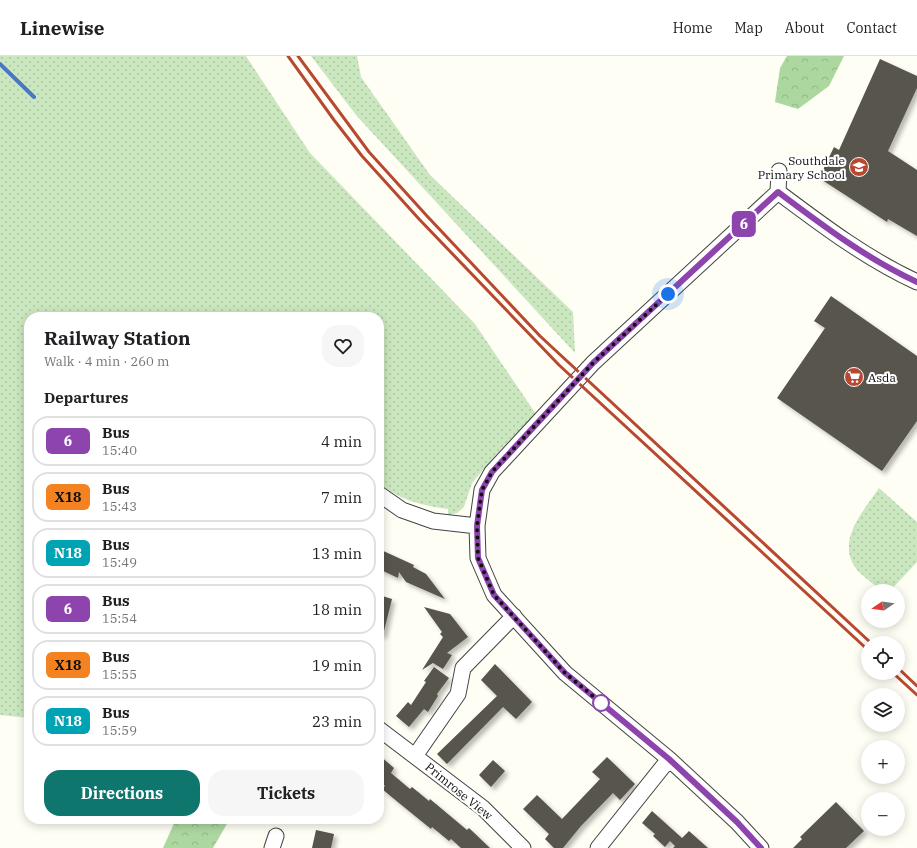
<!DOCTYPE html>
<html lang="en">
<head>
<meta charset="utf-8">
<style>
  body { margin:0; font-family:"IBM Plex Serif",serif; background:#f6f6f6; color:#202124; height:100vh; display:flex; flex-direction:column; font-size:15px; white-space:nowrap }
  * { box-sizing:border-box; margin:0 }
  p { font-size:13px; color:#757577 }
  .icon { flex:none; width:22px; height:22px; fill:none; stroke:currentColor; stroke-width:2; stroke-linecap:round; stroke-linejoin:round }
  .map { position:relative; flex:1; overflow:hidden }
  .details { position:absolute; left:24px; top:256px; width:360px; height:512px; display:flex; flex-direction:column; background:#fff; border-radius:16px; box-shadow:0 2px 10px #0003 }
  .details>* { flex:none }
  .badge { padding:0 8px; border-radius:6px; font-size:14px; line-height:26px }
  .needle { width:26px; rotate:257deg }
  .tools { position:absolute; left:861px; top:528px; display:grid; gap:8px }
  .tools a { display:grid; place-items:center; width:44px; height:44px; border-radius:50%; background:#fff; box-shadow:0 2px 10px #0003; font-size:20px }
  .you { position:absolute; width:20px; height:20px; margin:-10px; border:3px solid #fff; border-radius:50%; background:#1a73e8; box-shadow:0 0 0 6px #1a73e833 }
  .map>.badge { position:absolute; translate:-50% -50%; box-shadow:0 0 0 2px #fff }
  h2 { padding:0 20px; font-size:15px; line-height:36px }
  .round { display:grid; place-items:center; flex:none; width:42px; height:42px; border-radius:16px; background:#f6f6f6 }
  .head { display:flex; align-items:center; justify-content:space-between; height:68px; padding:0 20px }
  h1 { font-size:19px; font-weight:800; line-height:30px }
  .button { display:flex; gap:8px; margin-top:auto; padding:8px 20px }
  .button a { flex:1; height:46px; border-radius:16px; background:#0f766e; color:#fff; font-size:16px; font-weight:800; line-height:46px; text-align:center }
  .button a+a { background:#f6f6f6; color:#202124 }
  ul { padding:0; list-style:none }
  li { display:flex; align-items:center; gap:12px; height:50px; margin:0 8px 6px; padding:0 12px; border:2px solid #e0e0e0; border-radius:16px }
  li div { flex:1 }
  li b { display:block; font-size:15px }
  li em { font-style:normal }
  li .badge { min-width:44px; font-weight:700; text-align:center }
  header { display:flex; align-items:center; gap:24px; box-sizing:border-box; height:56px; padding:0 20px; background:#fff; border-bottom:1px solid #e0e0e0 }
  header strong { font-size:19px }
  nav { display:flex; gap:22px; margin-inline-start:auto; font-size:14px }
  .map>svg:first-child { display:block }
  .grass { fill:url(#grass-dots) }
  .forest { fill:url(#forest-crowns) }
  .lines { fill:none; stroke-linecap:round; stroke-linejoin:round }
  .stream { stroke:#4877c4; stroke-width:4 }
  .building { fill:#58544d; filter:url(#shadow) }
  .street-casing { stroke:#434343; stroke-width:17 }
  .street { stroke:#fff; stroke-width:15 }
  .rail { stroke:#b84831; stroke-width:3 }
  .line-casing { stroke:#fff; stroke-width:9 }
  .line { stroke:#8e44ad; stroke-width:6 }
  .walk { stroke:#101010; stroke-width:4; stroke-dasharray:0 7.2 }
  .stop-dot { fill:#fff; stroke:#8e44ad; stroke-width:2 }
  .labels { text-anchor:middle; dominant-baseline:central; stroke-width:4; stroke-linejoin:round; paint-order:stroke }
  .poi-label { font-size:12px; fill:#101010; stroke:#fff; text-anchor:end }
  .street-label { font-size:12px; fill:#101010; stroke:#fff }
</style>
</head>
<body>
<header>
<strong>Linewise</strong>
<nav><a>Home</a><a>Map</a><a>About</a><a>Contact</a></nav>
</header>
<div class="map">
<svg width="917" height="792" viewBox="0 0 917 792">
  <defs>
    <pattern id="grass-dots" width="8" height="8" patternUnits="userSpaceOnUse"><rect width="8" height="8" fill="#cbe7bf"/><path d="M2 2h.1M6 6h.1" fill="none" stroke="#adc5a3" stroke-width="1.8" stroke-linecap="round"/></pattern>
    <pattern id="forest-crowns" width="20" height="18" patternUnits="userSpaceOnUse"><rect width="20" height="18" fill="#acd79f"/><path d="M2 6a3 3 0 1 1 6 0M12 15a3 3 0 1 1 6 0" fill="none" stroke="#93b888"/></pattern>
    <filter id="shadow"><feDropShadow dx="3.5" dy="3.5" stdDeviation="2" flood-color="#0004"/></filter>
  </defs>
  <rect width="100%" height="100%" fill="#fefef4"/>
  <path class="grass" d="M0 0H246L310 97 475 268 536 358 500 394 472 427 464 451 457 457 448 459V453C421 449 401 445 379 427V261H29V662L0 659Z
    M311 0H357L361 21 430 119 573 256 575 297 356 59Z
    M879 432 917 466V506L890 535H882C875 529 865 522 858 515 834 486 863 456 879 432Z"/>
  <path class="forest" d="M787 0H844L829 30 798 53 775 46 780 12Z
    M176 763H225L228 766 213 792H163Z"/>
  <g class="lines">
    <path class="stream" d="M0 8 34 41"/>
  </g>
  <path class="building" d="M880 3 917 20V32L888 95 917 114V180L888 163 887 166 819 122 834 91 839 94Z
    M831 240 917 300V365L882 415 777 342 825 272 814 265Z
    M379 493 414 509 413 511 426 518 445 543 406 526 399 516 398 522 379 513Z
    M379 539 392 543 383 579H379Z
    M424 551 450 558 468 581 447 597 452 599 443 613 433 607 422 614 443 581 440 578 442 576Z
    M495 608 532 646 516 663 503 651 447 708 437 698 497 640 481 624Z
    M434 611 449 622 437 638 438 640 428 656 424 653 409 671 396 660 408 646 411 649 426 626 424 625Z
    M379 699 394 712 391 717 410 733 412 731 429 745 430 743 467 774 469 772 490 792H461L451 783 449 785 432 771 431 773 399 747 382 733 385 730 382 727 379 731Z
    M607 701 635 728 620 744 613 737 581 770 563 792H554L545 783 549 778 523 753 537 739 562 763 600 723 592 716Z
    M493 704 505 715 491 731 479 719Z
    M836 746 864 775 846 792H793L802 783 800 781Z
    M652 755 682 782 689 775 708 792H673L675 790 670 785 665 791 653 780 655 778 642 767Z
    M316 774 334 778 331 792H312Z"/>
  <g class="lines">
    <g class="street-casing">
      <path id="street" d="M778 136C822 169 867 203 917 226
        M778 136 779 115
        M379 438 402 454 433 465 477 470
        M379 673 483 752 523 792
        M415 700 458 638 463 612 514 560
        M272 792 276 780
        M598 792 669 703
        M761 792 737 766 669 703 565 617 494 539 478 502 477 470 482 434 492 416 593 307 778 136"/>
    </g>
    <use href="#street" class="street"/>
    <path class="rail" d="M288 0 334 64 362 100 419 163 559 309 868 594
      M298 0 369 96 427 160 540 280 871 587
      M898 612 917 630
      M893 617 917 639"/>
  </g>
  <g class="lines">
    <g class="line-casing">
      <path id="line" d="M761 792 737 766 669 703 565 617 494 539 478 502 477 470 482 434 492 416 593 307 778 136C822 169 867 203 917 226"/>
    </g>
    <use href="#line" class="line"/>
    <path class="walk" d="M601 647 605 650 565 617 494 539 478 502 477 470 482 434 492 416 593 307 668 238"/>
  </g>
  <defs>
    <g id="school-disc" transform="scale(1)"><circle r="9.5" fill="#b84831" stroke="#fff"/><path d="M0-5L7-2L0 1L-7-2ZM-4 1L0 2.5L4 1V4Q0 6-4 4Z" fill="#fff"/></g>
    <g id="supermarket-disc" transform="scale(1)"><circle r="9.5" fill="#b84831" stroke="#fff"/><path d="M-6-5.5h2.5l.6 2H6L4.5 2H-2.5L-4.4-4H-6ZM-1.5 3.2a1.3 1.3 0 1 0 .1 0ZM3 3.2a1.3 1.3 0 1 0 .1 0Z" fill="#fff"/></g>
  </defs>
  <g fill-rule="evenodd">
    <use href="#school-disc" x="859" y="111"/>
    <use href="#supermarket-disc" x="854" y="321"/>
  </g>
  <circle class="stop-dot" cx="601" cy="647" r="8"/>
  <g class="labels">
    <g class="poi-label">
      <text x="845" y="104">Southdale<tspan x="845" dy="14">Primary School</tspan></text>
      <text x="868" y="321" text-anchor="start">Asda</text>
    </g>
    <g class="street-label">
      <text transform="translate(459 735) rotate(39)">Primrose View</text>
    </g>
  </g>
</svg>
<div class="tools">
<a><svg class="needle" viewBox="-14 -14 28 28"><path d="M0-13l5 13h-10z" fill="#e53935"/><path d="M0 13l5-13h-10z" fill="#757577"/></svg></a>
<a><svg class="icon" aria-label="locate" viewBox="0 0 24 24"><circle cx="12" cy="12" r="6"/><path d="M12 2v4M12 18v4M2 12h4M18 12h4"/></svg></a>
<a><svg class="icon" aria-label="layers" viewBox="0 0 24 24"><path d="M12 4l9 5-9 5-9-5zM3 14l9 5 9-5"/></svg></a>
<a>+</a>
<a>−</a>
</div>
<div class="you" style="left:668px;top:238px"></div>
<b class="badge" style="left:744px;top:168px;background:#8e44ad;color:#fff">6</b>
<section class="details">
<div class="head"><div><h1>Railway Station</h1><p>Walk · 4 min · 260 m</p></div><a class="round"><svg class="icon" aria-label="heart" viewBox="0 0 24 24"><path d="M12 20l-8-8c-3-5 5-10 8-4 3-6 11-1 8 4z"/></svg></a></div>
<h2>Departures</h2>
<ul>
<li><span class="badge" style="background:#8e44ad;color:#fff">6</span><div><b>Bus</b><p>15:40</p></div><em>4 min</em></li>
<li><span class="badge" style="background:#f58220;color:#111">X18</span><div><b>Bus</b><p>15:43</p></div><em>7 min</em></li>
<li><span class="badge" style="background:#00a3b4;color:#fff">N18</span><div><b>Bus</b><p>15:49</p></div><em>13 min</em></li>
<li><span class="badge" style="background:#8e44ad;color:#fff">6</span><div><b>Bus</b><p>15:54</p></div><em>18 min</em></li>
<li><span class="badge" style="background:#f58220;color:#111">X18</span><div><b>Bus</b><p>15:55</p></div><em>19 min</em></li>
<li><span class="badge" style="background:#00a3b4;color:#fff">N18</span><div><b>Bus</b><p>15:59</p></div><em>23 min</em></li>
</ul>
<div class="button"><a>Directions</a><a>Tickets</a></div>
</section>
</div>
</body>
</html>
